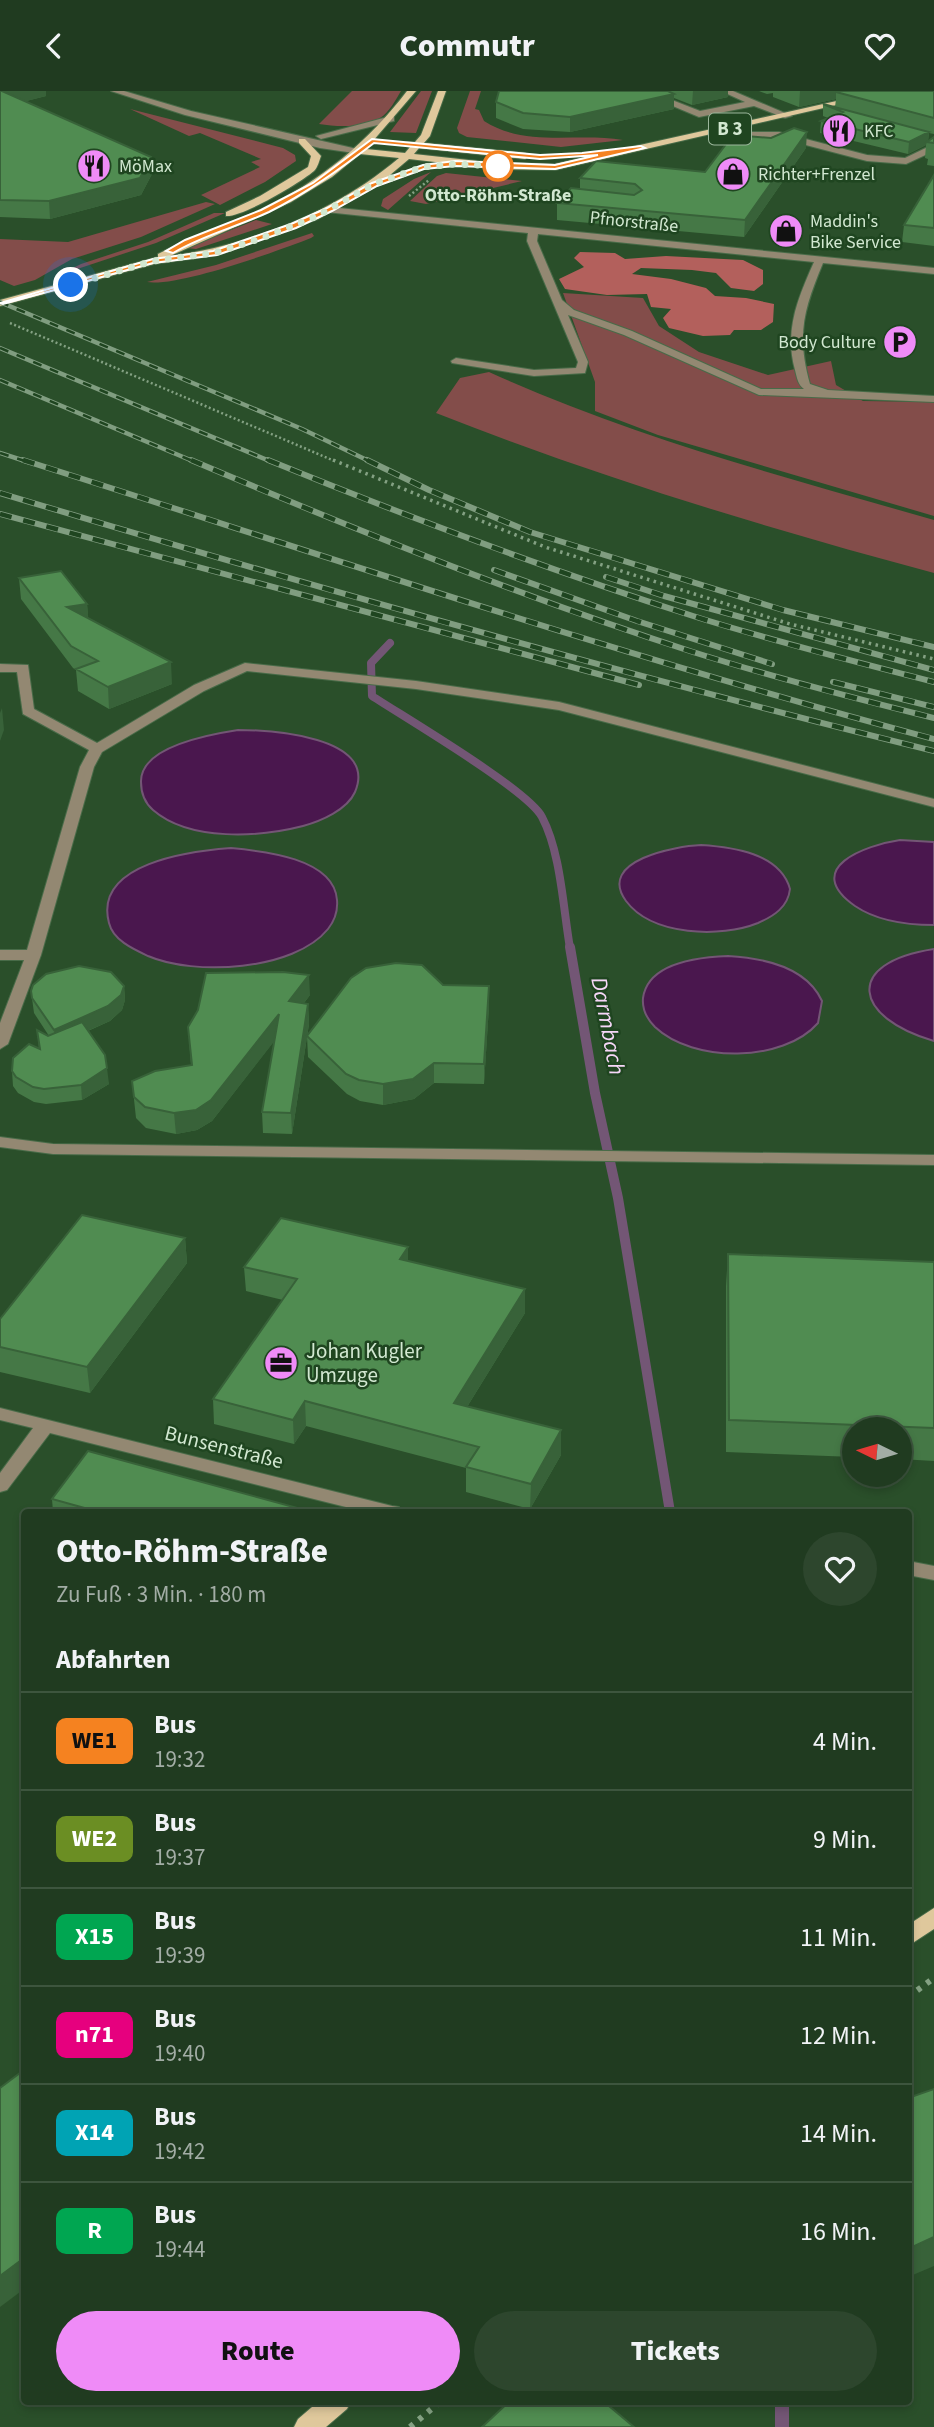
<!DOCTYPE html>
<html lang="de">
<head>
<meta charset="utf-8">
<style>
  body { margin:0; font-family:"Source Sans 3",sans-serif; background:#2d462d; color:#f1f3f6; height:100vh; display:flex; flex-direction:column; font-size:26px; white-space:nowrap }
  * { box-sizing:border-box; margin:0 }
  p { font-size:23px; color:#a2ada5 }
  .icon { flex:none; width:38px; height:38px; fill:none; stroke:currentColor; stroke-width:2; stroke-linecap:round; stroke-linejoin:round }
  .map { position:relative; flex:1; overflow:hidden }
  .side { position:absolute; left:21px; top:1418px; width:891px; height:896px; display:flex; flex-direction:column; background:#203b20; border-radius:7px; box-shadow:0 4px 10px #0003,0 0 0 2px #3d553e }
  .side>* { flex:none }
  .badge { padding:0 14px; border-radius:10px; font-size:24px; line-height:46px }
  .needle { width:46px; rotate:275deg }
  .controls { position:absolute; left:842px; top:1326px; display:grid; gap:14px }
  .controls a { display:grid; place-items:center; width:70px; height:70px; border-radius:50%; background:#203b20; box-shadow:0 4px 10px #0003,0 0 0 2px #3d553e; font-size:35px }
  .you { position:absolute; width:35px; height:35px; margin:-18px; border:5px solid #fff; border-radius:50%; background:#1a73e8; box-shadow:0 0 0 10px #1a73e833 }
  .map>.badge { position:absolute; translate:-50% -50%; box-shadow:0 0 0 4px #fff }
  h2 { padding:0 35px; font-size:26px; line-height:63px }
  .round { display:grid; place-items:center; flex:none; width:74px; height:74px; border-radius:37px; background:#2d462d }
  .summary { display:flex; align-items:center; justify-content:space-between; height:119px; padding:0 35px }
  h1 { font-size:33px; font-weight:800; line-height:52px }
  .cta { display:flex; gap:14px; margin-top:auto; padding:14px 35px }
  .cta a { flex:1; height:80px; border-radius:42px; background:#ef8bf7; color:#111; font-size:28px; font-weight:800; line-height:80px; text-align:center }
  .cta a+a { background:#2d462d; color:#f1f3f6 }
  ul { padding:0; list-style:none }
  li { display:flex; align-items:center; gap:21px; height:98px; padding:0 35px; border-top:2px solid #3d553e }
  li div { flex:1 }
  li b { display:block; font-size:26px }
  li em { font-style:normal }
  li .badge { min-width:77px; font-weight:700; text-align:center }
  header { display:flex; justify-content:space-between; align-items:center; height:91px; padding:0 35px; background:#203b20; font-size:32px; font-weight:800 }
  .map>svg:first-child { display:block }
  .green { fill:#834d4a }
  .forest { fill:#b3605c }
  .water { fill:#4a174e; stroke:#735675; stroke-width:2 }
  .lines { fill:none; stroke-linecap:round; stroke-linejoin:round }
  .stream-far2 { stroke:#735675; stroke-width:8 }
  .stream-far1 { stroke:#735675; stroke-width:10 }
  .stream { stroke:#735675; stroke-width:14 }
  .minor-casing { stroke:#486b48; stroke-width:2 }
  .major-casing { stroke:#486b48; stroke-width:2 }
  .path-far2 { stroke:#84a183; stroke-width:2.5; stroke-dasharray:2 2.5; stroke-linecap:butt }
  .path-far1 { stroke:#84a183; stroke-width:3.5; stroke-dasharray:2.5 4.5; stroke-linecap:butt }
  .path { stroke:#84a183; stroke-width:6; stroke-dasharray:4.5 7; stroke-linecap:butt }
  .minor { fill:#938872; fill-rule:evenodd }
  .major { fill:#dfc89c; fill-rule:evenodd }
  .rail-far1-casing { stroke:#809d80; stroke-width:4.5 }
  .rail-casing { stroke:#809d80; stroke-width:6 }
  .rail-far1 { stroke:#1f4520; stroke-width:2.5; stroke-dasharray:9; stroke-linecap:butt }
  .rail { stroke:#1f4520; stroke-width:4.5; stroke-dasharray:12; stroke-linecap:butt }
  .wall { fill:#457846 }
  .shaded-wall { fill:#386239 }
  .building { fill:#508c51; stroke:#386239; stroke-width:2 }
  .line { fill:#f58220; stroke:#fff; stroke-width:2 }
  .walk { stroke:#d2e8d1; stroke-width:7; stroke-dasharray:0 12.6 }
  .stop-dot { fill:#fff; stroke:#f58220; stroke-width:3.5 }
  .labels { text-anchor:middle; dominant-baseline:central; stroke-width:5; stroke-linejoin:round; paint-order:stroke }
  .far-poi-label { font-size:18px; fill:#d2e8d1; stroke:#1f4520; text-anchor:start }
  .far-stop-label { font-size:18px; font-weight:bold; fill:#d2e8d1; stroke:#1f4520 }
  .far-street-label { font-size:18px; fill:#d2e8d1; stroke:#1f4520 }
  .shield { fill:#1f4520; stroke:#9cb79c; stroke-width:2 }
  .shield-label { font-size:19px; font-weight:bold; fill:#d2e8d1 }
  .poi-label { font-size:21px; fill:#d2e8d1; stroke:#1f4520; text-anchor:start }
  .street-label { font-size:21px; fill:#d2e8d1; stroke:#1f4520 }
  .water-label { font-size:23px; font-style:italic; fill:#f6d7f8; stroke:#1f4520 }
</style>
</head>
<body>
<header><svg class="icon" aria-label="back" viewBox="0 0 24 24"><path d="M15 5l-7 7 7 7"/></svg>Commutr<svg class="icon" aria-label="heart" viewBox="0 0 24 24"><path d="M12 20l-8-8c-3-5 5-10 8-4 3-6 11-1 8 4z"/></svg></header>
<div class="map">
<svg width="934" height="2336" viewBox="0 0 934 2336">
  <rect width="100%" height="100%" fill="#2a4f2a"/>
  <path class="green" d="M352 0H401C396 8 389 22 380 27 363 37 338 36 319 33Z
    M421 0H432L416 42 390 41Z
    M470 0H481L475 18 479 19 484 30C526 57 577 41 623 49L561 56 467 46 459 42 457 37Z
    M130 18 283 57 295 64 296 70 265 91 220 114 201 104 260 76 251 71 261 68 200 42 189 45Z
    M431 81 388 119 381 115 383 108 414 88Z
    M446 82 522 90 426 113 410 110 437 85Z
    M206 111 215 113 141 146 72 168 35 189 14 195 0 189V148L68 151Z
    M214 122H225L156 152 59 184 81 173 148 151Z
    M256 129 272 133 196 158 186 157Z
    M312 142 314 145 311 147C278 160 178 196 147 191L216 174Z
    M563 202 643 207 659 235 699 261 768 284 831 270 836 294 863 310 934 311V425L658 344 595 320V291Z
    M489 281C632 346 784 386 934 429V482C766 437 598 386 436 322L460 287Z"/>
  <path class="forest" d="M580 161 615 162 625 168 666 165 743 169 763 179V193L754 200 731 197 716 182 692 179 641 177 632 183 671 188 706 197 715 205 746 207 774 213 773 231 761 239H734L730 244 703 245 669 237 663 227 671 218 651 216 647 203 607 204 565 198 559 188 584 176 574 167Z"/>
  <path class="water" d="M238 639C269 639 379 645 355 701 347 719 321 730 303 735 260 746 190 751 153 719 145 712 141 702 141 691 140 655 212 643 238 639Z
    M900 749 934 751V834C908 834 877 830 855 815 801 777 866 754 900 749Z
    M701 754C732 756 780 762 790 798 788 816 774 825 758 832 721 847 652 845 626 810 596 769 677 755 701 754Z
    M231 757C263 760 334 767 337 809 338 820 335 829 328 838 294 880 194 885 148 865 133 858 113 849 109 832 93 772 191 760 231 757Z
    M934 858V950C854 927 842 872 934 858Z
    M728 865C763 867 806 875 822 910L818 932C783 972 693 972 655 936 647 928 642 918 643 907 648 871 701 866 728 865Z"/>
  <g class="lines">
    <path class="stream-far2" d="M390 552 371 572 372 605C404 626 528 699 542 726 561 762 563 817 570 857"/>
    <path class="stream-far1" d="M570 856 595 1002 618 1107 670 1421"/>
    <path class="stream" d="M782 2310V2336"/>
    <g class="minor-casing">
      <path id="minor" d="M111 0H124L191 20 366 60 361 63 320 57 185 24Z
        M637 0H649L700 20 745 11 721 0H733L792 25 785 27 754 15 699 26Z
        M391 25 394 26V30L321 48 316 45Z
        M722 37 742 41H779L867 64 905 67 934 53V60L906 73 867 70 779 47H742L719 42V38Z
        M329 116 934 177V183L823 172C804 218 796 243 810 293L828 299 934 305V311L759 304 624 244 568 224 588 271 585 282 534 285 452 272 451 270 456 267 534 279 576 277 578 271 527 150 528 142 326 121 324 119ZM538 143 814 171C798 207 784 239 795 279 797 287 798 294 804 298H761L632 240 574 219 562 209 537 150Z
        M245 572 416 590 559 611 934 708V716L559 619 416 598 247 580 204 600 102 661 94 676 41 864 8 953 0 958V932L24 869H0V859H27L80 676 89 659 23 623 17 581H0V573L28 574 34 618 97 652 194 594Z
        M0 1046 53 1053 934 1064V1074L53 1063 0 1056Z
        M0 1317 392 1415 399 1416 402 1421H366L50 1342 7 1399 0 1401V1382L33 1337 0 1329Z
        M908 1470 934 1475V1489L908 1484Z"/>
    </g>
    <g class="major-casing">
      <path id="major" d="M407 0H416L366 58 405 62 410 56 407 55V51H415L421 44 438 0H446L430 45 424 52 525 62 530 65 525 68 419 57 414 63 496 72 555 73 881 0H897L555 79 496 78 409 68 377 95 318 128 218 164 154 173 0 215V209L158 166V163C192 145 228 134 262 118 321 90 368 51 407 0ZM360 63 399 67C335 121 252 154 170 165L291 111 332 86Z
        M299 48H305L321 65C319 70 318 76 314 80 300 92 243 126 226 125V121L260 105 308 76 311 65 299 52Z
        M934 1817V1838L908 1855V1834Z
        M319 2310H351L347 2318 326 2336H294L298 2328Z"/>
    </g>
    <path class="path-far2" d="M409 105 429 89
      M455 107 494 98
      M10 232 337 371"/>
    <path class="path-far1" d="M333 369 545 456 790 533 934 568"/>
    <path class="path" d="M908 1906 934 1887
      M410 2336 441 2310"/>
    <use href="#minor" class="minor"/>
    <use href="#major" class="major"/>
    <g class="rail-far1-casing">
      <path id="rail-far1" d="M0 211 302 338 371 371
        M0 257 272 371
        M0 289 195 371
        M0 362 28 371"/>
    </g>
    <g class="rail-casing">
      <path id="rail" d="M23 369C326 465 627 567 934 648
        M191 369C356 439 522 506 693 561 772 586 853 607 934 627
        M268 369C408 426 549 479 693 525 772 550 853 570 934 591
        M367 369 429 399 530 441 783 519 934 556
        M0 402C309 495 621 583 934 660
        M0 423 639 594
        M494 479 637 530 772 573
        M606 486 664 505 934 579
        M833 591 934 616"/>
    </g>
    <use href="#rail-far1" class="rail-far1"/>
    <use href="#rail" class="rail"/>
  </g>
  <path class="wall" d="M0 0 46 5 26 10 152 83 141 104 50 128 0 126Z
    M499 0H728V6L692 14 674 7V18L570 41 523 38 496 27V11Z
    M759 0H934V43L929 42 928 50 934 46V75L927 74 928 68 925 67 926 54 908 63 820 42 821 30 828 27 823 25V13L835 16 836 8 799 16 773 6V2L767 3Z
    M806 57 744 146 557 129V112L580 98V87L705 81Z
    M934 84V155L902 151 904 134Z
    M19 487 87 513 88 527 172 593 109 618 78 600 76 579 73 577 21 508Z
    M443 894 489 895V915L484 993 434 992 414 1008 383 1014 360 1010 347 1003 308 966 307 945Z
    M124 895 125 909 122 919 110 930 88 940 109 993 82 1009 46 1013 34 1011 18 1002 13 995 12 980 39 957 37 939 48 945H49L34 922 31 900Z
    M310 904 304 912 308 913 309 933 292 1043 263 1042 262 1021 274 950 212 1030 197 1039 176 1043 146 1037 136 1027 132 990 191 974 188 936Z
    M185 1147 187 1172 90 1302 0 1281V1228Z
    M728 1163 934 1171V1370L900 1368V1339H854V1366L726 1361V1195Z
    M408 1170 525 1198V1222L467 1316 561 1364 530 1418 466 1401V1377L306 1335 294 1353 214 1333 213 1308 283 1209 246 1200 244 1176Z
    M52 1408 312 1421H53Z"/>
  <path class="shaded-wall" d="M2 0H46V5L3 16Z
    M693 0H728V6L692 14Z
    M800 0H875L836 1V8L799 16Z
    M674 3V18L570 41V26Z
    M807 41 806 57 744 146 745 129Z
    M929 41 928 51H927L926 54 908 63 909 51Z
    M151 66 152 83 141 104 50 128 49 110Z
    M87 513 89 534 67 516Z
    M171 571 172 593 109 618 108 596Z
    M2 617 4 639 0 650V622Z
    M309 884 310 904 290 930 289 910Z
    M124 895 125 909 122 919 110 930 55 954 54 939Z
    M489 895V915L484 993V973Z
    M308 913 309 933 292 1043 291 1022Z
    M279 923 280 943 212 1030 197 1039 176 1043 174 1022Z
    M434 972V992L414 1008 383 1014V993Z
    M107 977 109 993 82 1009 81 994Z
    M185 1147 187 1172 90 1302 87 1276Z
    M408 1156V1180L400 1168Z
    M525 1198V1222L454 1337V1312Z
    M305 1310 306 1335 294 1353 293 1329Z
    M561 1339V1364L530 1418 531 1393Z
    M934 2146V2175L908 2186V2158Z
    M24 2167V2198L0 2216V2185Z"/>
  <path class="building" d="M0 0H2L151 66 140 87 49 110 0 109Z
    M499 0H668L674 3 570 26 523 22 496 11Z
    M841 0H934V27L836 1Z
    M823 13 929 41 909 51 821 30 843 21Z
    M794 37 807 41 745 129 557 112 571 97 634 104 642 99 635 93 580 87 596 70 705 81 733 44 771 47Z
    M934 46V52L927 51Z
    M934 84V137L904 134Z
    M61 480 87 513 67 516 171 571 108 596 76 578 98 570 71 555 19 487Z
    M396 872 422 874 443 894 489 895 484 973 434 972 413 988 383 993 359 989 346 983 307 945 351 887 366 877Z
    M79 875 111 881 124 895 121 904 108 915 54 939 32 907 31 900 33 894 46 883Z
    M283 881 309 884 289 910 308 913 291 1022 262 1021 279 923 211 1009 196 1019 174 1022 145 1016 134 1006 132 990 155 980 192 974 188 936 198 919 206 882Z
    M82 931 105 964 107 977 81 994 44 998 33 996 16 986 12 980 13 967 29 953 40 958 37 939 48 945Z
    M82 1124 185 1147 87 1276 0 1256V1228Z
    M281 1127 408 1156 400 1168 525 1198 454 1312 561 1339 531 1393 466 1376 479 1356 305 1310 293 1329 213 1308 297 1188 244 1176Z
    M728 1163 934 1171V1337L729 1329Z
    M88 1360 312 1421H99L52 1408Z
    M24 1979V2167L0 2185V1997Z
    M934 1998V2146L908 2158V2007Z
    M510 2310H603L634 2336H482Z"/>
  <path class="line" d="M372 48 540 64 582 62 641 55 645 57 555 78 455 75 424 78 377 95 332 120 296 137 217 164 153 172 3 213 0 212 153 168 213 160 291 133 327 117 372 92 423 74 455 70 555 74 598 64 540 68 374 52C340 78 307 102 269 121 237 136 203 144 173 162L166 160 185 149 261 119 313 92Z"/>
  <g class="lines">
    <path class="walk" d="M71 194 153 170 214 162 259 148 315 126 374 93 423 76 455 73 498 75"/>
  </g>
  <defs>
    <g id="restaurant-disc" transform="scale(1.75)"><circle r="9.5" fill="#ef8bf7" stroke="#1f4520"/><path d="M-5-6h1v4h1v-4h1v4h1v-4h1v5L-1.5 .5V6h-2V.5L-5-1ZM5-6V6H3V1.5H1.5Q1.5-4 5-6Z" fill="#111"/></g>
    <g id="shop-disc" transform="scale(1.75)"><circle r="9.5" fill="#ef8bf7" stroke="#1f4520"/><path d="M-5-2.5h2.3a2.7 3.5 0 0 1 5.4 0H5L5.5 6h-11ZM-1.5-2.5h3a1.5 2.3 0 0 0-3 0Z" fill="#111"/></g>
    <g id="parking-disc" transform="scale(1.75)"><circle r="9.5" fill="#ef8bf7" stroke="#1f4520"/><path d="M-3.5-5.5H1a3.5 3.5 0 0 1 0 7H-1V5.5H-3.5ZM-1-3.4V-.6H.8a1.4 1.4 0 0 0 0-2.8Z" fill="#111"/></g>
    <g id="office-disc" transform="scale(1.75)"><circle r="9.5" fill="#ef8bf7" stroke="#1f4520"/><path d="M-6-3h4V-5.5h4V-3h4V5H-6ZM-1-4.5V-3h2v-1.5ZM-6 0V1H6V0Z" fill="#111"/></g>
  </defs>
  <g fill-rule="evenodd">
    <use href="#restaurant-disc" x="839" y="40"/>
    <use href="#restaurant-disc" x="94" y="75"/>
    <use href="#shop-disc" x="733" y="83"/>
    <use href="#shop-disc" x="786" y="140"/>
    <use href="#parking-disc" x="900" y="251"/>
    <use href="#office-disc" x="281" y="1272"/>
  </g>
  <circle class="stop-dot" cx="498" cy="75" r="14"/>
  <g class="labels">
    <g class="far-poi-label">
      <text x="864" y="40">KFC</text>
      <text x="119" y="75">MöMax</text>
      <text x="758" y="83">Richter+Frenzel</text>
      <text x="810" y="130">Maddin's<tspan x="810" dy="21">Bike Service</tspan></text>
      <text x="876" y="251" text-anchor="end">Body Culture</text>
    </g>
    <g class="far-stop-label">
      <text x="498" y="104">Otto-Röhm-Straße</text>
    </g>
    <g class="far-street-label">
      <text transform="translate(634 131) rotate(6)">Pfnorstraße</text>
    </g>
    <rect class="shield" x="709" y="22.5" width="42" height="31" rx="5"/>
    <g class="shield-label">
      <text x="730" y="38">B 3</text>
    </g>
    <g class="poi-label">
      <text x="306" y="1260">Johan Kugler<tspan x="306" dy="24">Umzuge</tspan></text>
    </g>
    <g class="street-label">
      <text transform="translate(224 1356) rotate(14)">Bunsenstraße</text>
    </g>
    <g class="water-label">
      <text transform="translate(608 935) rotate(79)">Darmbach</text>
    </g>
  </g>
</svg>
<div class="controls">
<a><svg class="needle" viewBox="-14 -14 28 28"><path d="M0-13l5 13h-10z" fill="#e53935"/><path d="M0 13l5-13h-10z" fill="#a2ada5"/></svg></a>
</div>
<div class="you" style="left:71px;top:194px"></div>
<section class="side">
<div class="summary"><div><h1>Otto-Röhm-Straße</h1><p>Zu Fuß · 3 Min. · 180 m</p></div><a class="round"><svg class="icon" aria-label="heart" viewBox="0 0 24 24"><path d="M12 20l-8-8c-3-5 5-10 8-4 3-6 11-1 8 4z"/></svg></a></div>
<h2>Abfahrten</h2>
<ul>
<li><span class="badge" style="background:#f58220;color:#111">WE1</span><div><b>Bus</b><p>19:32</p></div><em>4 Min.</em></li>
<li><span class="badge" style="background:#6b8e23;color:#fff">WE2</span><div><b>Bus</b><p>19:37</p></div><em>9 Min.</em></li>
<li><span class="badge" style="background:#00a651;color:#fff">X15</span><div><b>Bus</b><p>19:39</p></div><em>11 Min.</em></li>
<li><span class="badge" style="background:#e6007e;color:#fff">n71</span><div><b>Bus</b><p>19:40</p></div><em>12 Min.</em></li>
<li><span class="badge" style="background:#00a3b4;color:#fff">X14</span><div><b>Bus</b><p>19:42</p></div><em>14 Min.</em></li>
<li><span class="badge" style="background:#00a651;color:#fff">R</span><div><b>Bus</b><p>19:44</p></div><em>16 Min.</em></li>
</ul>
<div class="cta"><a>Route</a><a>Tickets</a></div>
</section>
</div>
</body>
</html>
